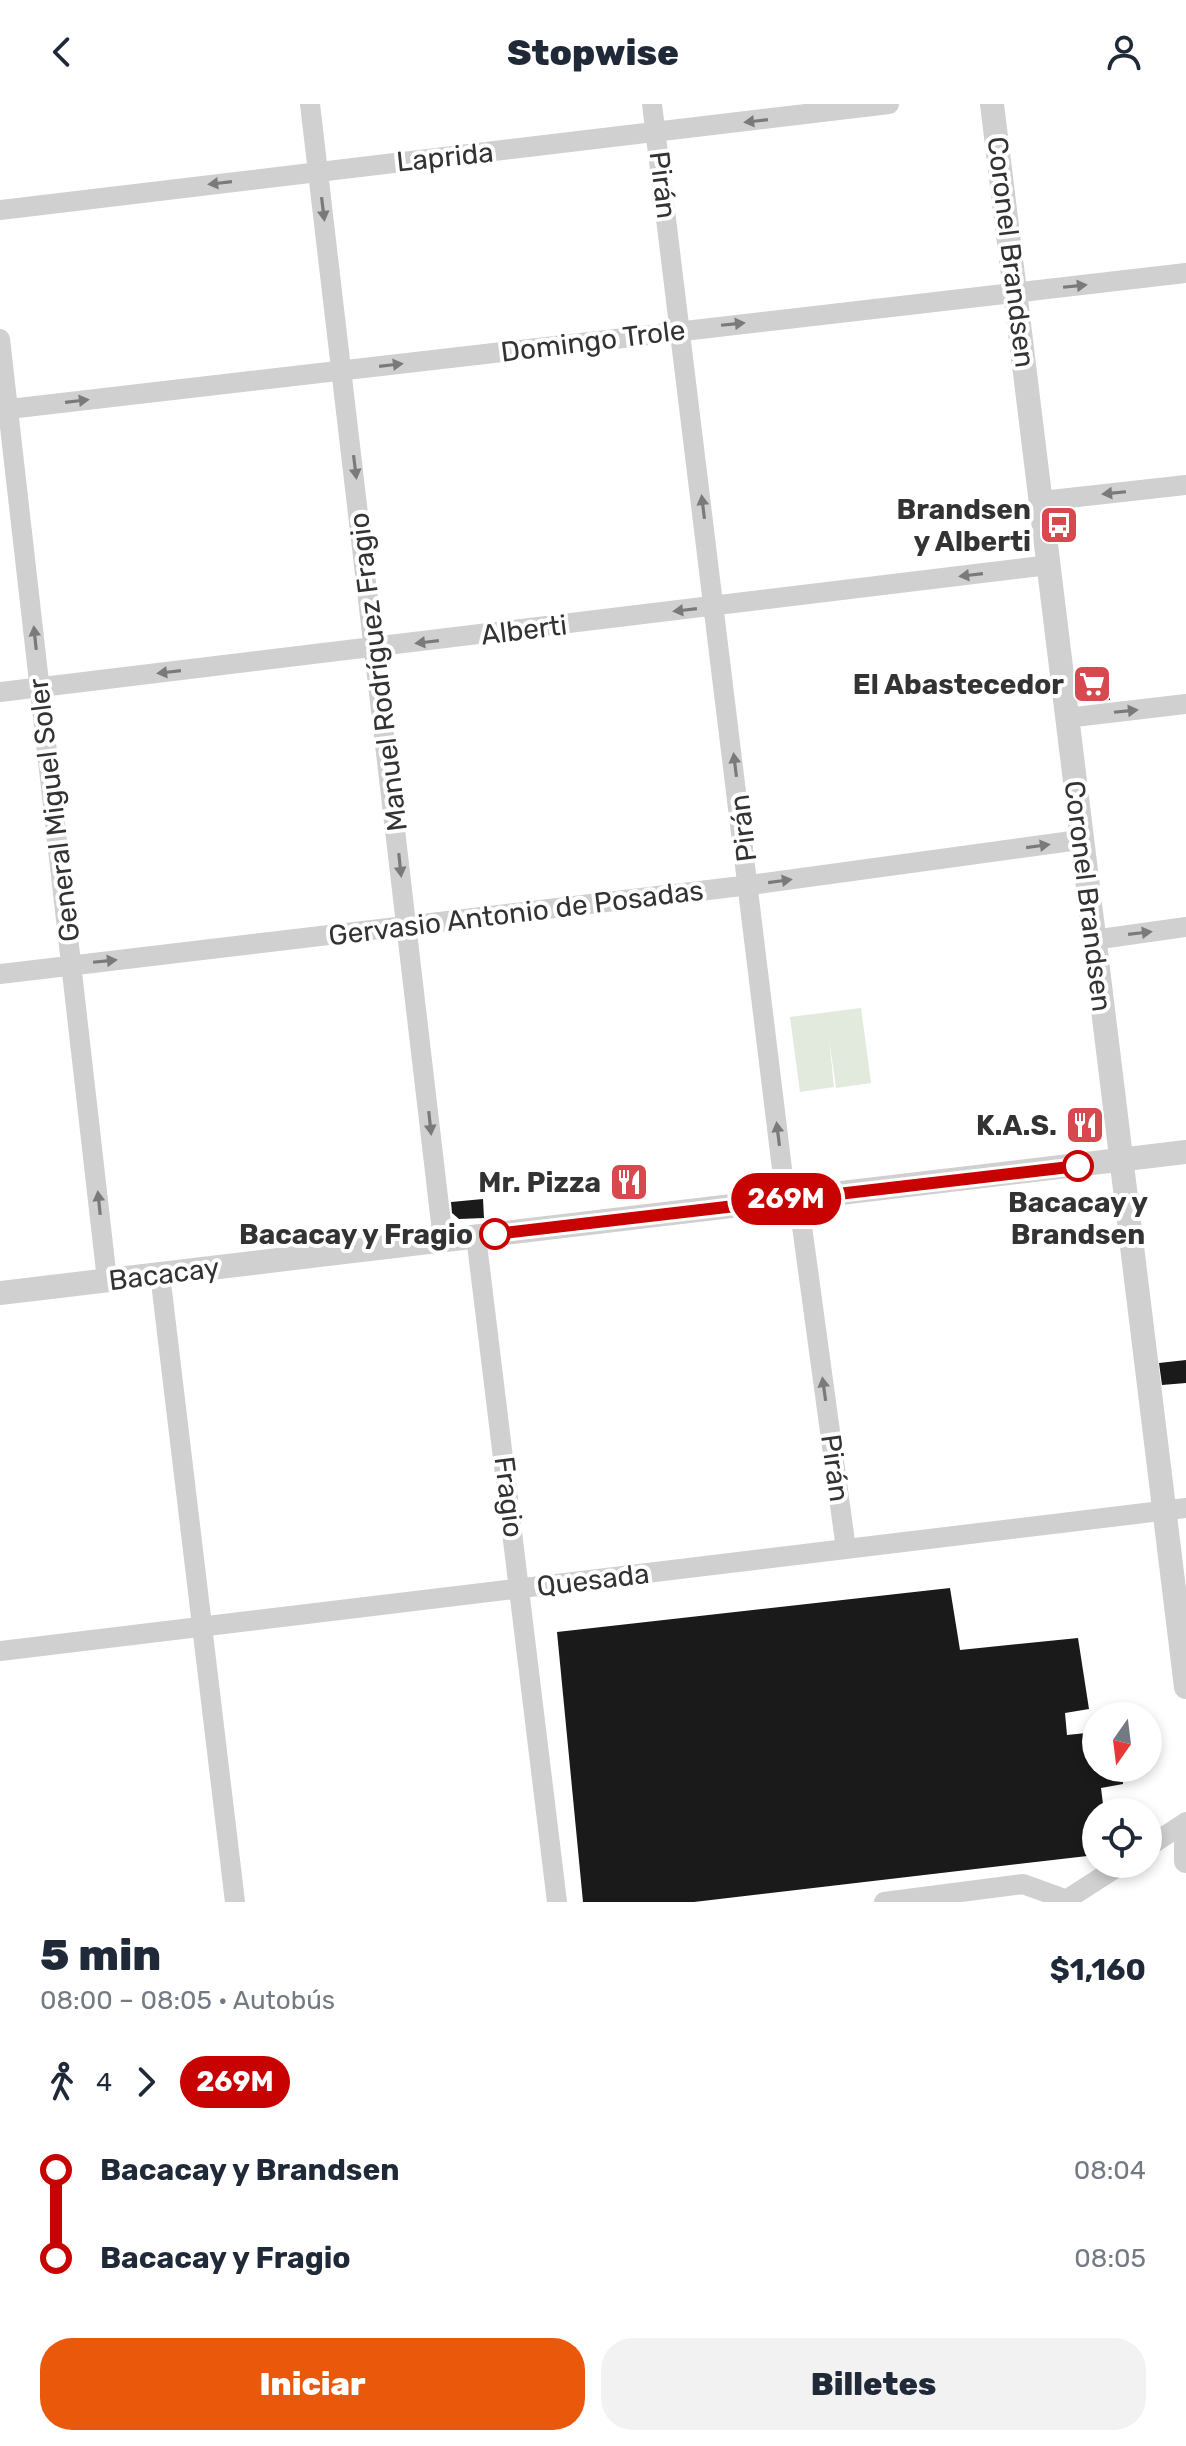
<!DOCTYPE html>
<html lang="es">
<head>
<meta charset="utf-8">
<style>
  body { margin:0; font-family:Rubik,sans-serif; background:#f2f2f3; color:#1f2937; height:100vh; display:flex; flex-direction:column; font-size:30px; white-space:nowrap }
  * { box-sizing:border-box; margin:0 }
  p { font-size:26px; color:#747a83 }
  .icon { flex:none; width:44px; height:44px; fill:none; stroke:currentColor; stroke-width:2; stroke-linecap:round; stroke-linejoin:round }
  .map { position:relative; height:1798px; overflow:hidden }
  .details { display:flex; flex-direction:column; background:#fff; flex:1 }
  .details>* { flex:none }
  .badge { padding:0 16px; border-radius:26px; font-size:28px; line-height:52px }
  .needle { width:52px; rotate:194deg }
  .tools { position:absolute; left:1082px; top:1598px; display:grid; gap:16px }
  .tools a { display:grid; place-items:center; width:80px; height:80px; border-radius:50%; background:#fff; box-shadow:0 4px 12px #0003; font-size:40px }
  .map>.badge { position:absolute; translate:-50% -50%; box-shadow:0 0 0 4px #fff }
  .legs { display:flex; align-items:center; gap:12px; height:88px; padding:0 40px; font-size:26px }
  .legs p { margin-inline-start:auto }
  .head { display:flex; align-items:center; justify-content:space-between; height:136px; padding:0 40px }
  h1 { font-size:44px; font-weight:800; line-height:60px }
  .primary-button { display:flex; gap:16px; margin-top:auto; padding:16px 40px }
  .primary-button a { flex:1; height:92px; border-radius:32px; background:#ea580c; color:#fff; font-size:32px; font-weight:800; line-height:92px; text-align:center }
  .primary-button a+a { background:#f2f2f3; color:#1f2937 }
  ul { padding:0 40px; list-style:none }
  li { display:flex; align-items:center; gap:28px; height:88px; font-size:30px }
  li i { display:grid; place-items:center; width:12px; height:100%; margin:0 10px; background:currentColor }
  li i::after { content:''; width:20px; height:20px; margin:-10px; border:6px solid; border-radius:50%; background:#fff }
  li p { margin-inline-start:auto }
  li:first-child i { background:linear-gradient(#0000 50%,currentColor 0) }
  li:last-child i { background:linear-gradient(currentColor 50%,#0000 0) }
  header { display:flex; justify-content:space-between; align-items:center; height:104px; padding:0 40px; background:#fff; font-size:36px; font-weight:800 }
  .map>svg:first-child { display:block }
  .green { fill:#e2e9dd }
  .building { fill:#1a1a1a }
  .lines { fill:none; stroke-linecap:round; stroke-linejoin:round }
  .minor { stroke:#d0d0d0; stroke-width:20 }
  .tertiary { stroke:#d0d0d0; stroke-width:24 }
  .oneway { fill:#7a7a7a }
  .line-1-casing { stroke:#fff; stroke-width:18 }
  .line-1 { stroke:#c70201; stroke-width:12 }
  .stop-1-dot { fill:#fff; stroke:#c70201; stroke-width:4 }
  .labels { text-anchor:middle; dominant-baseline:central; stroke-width:8; stroke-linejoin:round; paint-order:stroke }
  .street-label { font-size:28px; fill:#333; stroke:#fff }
  .poi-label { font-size:28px; font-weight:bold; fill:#333; stroke:#fff; text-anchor:end }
  .stop-label { font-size:28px; font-weight:bold; fill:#333; stroke:#fff }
</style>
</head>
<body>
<header><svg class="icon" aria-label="back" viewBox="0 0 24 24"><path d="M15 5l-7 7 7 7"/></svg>Stopwise<svg class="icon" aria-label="person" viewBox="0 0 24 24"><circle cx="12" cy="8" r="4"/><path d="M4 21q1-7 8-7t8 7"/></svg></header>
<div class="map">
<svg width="1186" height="1798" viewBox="0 0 1186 1798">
  <rect width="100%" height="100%" fill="#fff"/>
  <path class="green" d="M861 904 871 979 836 984 829 934 834 983 800 988 790 913Z"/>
  <path class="building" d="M1106 564 1110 596 1086 599 1078 593 1075 568Z
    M1097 1009 1099 1030 1091 1035 1074 1038 1071 1012Z
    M637 1072 638 1084 621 1085 620 1073Z
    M483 1095 484 1114 459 1115 452 1109 451 1098Z
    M1186 1256V1279L1162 1281 1159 1259Z
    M950 1484 960 1546 1078 1534 1089 1605 1065 1609 1067 1631 1096 1628V1664H1122L1123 1680 1101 1684 1104 1708H1096V1751L694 1798H583L557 1528Z"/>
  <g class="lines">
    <path class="minor" d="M310 0 443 1136
      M652 0 783 1073 801 1115 846 1445
      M0 106 889 0
      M0 235 107 1176
      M0 306 1186 169
      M1042 397 1186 381
      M0 588 1049 461
      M1066 614 1186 600
      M1093 836 1186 823
      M0 870 750 781 1079 736
      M476 1132 557 1798
      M160 1170 235 1798
      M0 1547 1186 1404
      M1148 1743 1186 1718
      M884 1798 1023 1780 1067 1796
      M1063 1798 1122 1760"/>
    <path class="tertiary" d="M992 0 1186 1583
      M0 1189 1186 1048
      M1186 1735V1757"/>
  </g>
  <defs><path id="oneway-solid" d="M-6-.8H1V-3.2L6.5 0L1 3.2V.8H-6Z" transform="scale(2)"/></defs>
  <g class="oneway">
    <use href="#oneway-solid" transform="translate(756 17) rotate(173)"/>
    <use href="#oneway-solid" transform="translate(220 79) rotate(173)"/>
    <use href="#oneway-solid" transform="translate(323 105) rotate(83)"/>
    <use href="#oneway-solid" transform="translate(1075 182) rotate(-6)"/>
    <use href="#oneway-solid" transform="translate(733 220) rotate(-6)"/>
    <use href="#oneway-solid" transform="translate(391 261) rotate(-7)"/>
    <use href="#oneway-solid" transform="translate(77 297) rotate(-7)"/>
    <use href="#oneway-solid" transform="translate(355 363) rotate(83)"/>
    <use href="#oneway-solid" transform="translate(1114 389) rotate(174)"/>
    <use href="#oneway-solid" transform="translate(703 403) rotate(-97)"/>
    <use href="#oneway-solid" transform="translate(971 471) rotate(173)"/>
    <use href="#oneway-solid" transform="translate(685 506) rotate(173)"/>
    <use href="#oneway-solid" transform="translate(35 534) rotate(-96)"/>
    <use href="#oneway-solid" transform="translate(427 538) rotate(173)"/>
    <use href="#oneway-solid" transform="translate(169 568) rotate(173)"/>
    <use href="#oneway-solid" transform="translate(1126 607) rotate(-6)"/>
    <use href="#oneway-solid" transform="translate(735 661) rotate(-97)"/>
    <use href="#oneway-solid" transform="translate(1038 742) rotate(-8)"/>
    <use href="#oneway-solid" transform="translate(400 761) rotate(84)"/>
    <use href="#oneway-solid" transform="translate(780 777) rotate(-8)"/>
    <use href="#oneway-solid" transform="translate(1140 829) rotate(-7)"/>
    <use href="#oneway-solid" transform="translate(105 857) rotate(-6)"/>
    <use href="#oneway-solid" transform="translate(430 1019) rotate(84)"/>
    <use href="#oneway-solid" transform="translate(778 1030) rotate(-97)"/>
    <use href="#oneway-solid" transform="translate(99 1099) rotate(-96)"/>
    <use href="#oneway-solid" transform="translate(824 1285) rotate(-98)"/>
  </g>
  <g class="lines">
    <g class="line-1-casing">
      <path id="line-1" d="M495 1130 1078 1062"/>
    </g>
    <use href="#line-1" class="line-1"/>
  </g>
  <defs>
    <g id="bus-square" transform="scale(2)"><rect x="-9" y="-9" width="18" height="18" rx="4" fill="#d7484f" stroke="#fff"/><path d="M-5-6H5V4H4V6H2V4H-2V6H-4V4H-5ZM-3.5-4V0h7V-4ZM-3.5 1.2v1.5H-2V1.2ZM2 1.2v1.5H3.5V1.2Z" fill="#fff"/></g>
    <g id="supermarket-square" transform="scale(2)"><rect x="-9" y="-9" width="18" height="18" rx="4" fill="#d7484f" stroke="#fff"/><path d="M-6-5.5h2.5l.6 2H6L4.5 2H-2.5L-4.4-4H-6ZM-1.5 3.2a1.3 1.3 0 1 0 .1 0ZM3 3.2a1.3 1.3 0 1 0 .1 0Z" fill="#fff"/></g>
    <g id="restaurant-square" transform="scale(2)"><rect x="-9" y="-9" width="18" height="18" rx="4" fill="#d7484f" stroke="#fff"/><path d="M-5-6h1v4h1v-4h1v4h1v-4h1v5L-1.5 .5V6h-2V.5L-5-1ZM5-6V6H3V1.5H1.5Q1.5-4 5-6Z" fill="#fff"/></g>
  </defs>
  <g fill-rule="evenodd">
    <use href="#bus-square" x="1059" y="421"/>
    <use href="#supermarket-square" x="1092" y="580"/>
    <use href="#restaurant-square" x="1085" y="1021"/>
    <use href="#restaurant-square" x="629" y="1078"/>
  </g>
  <g class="stop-1-dot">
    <circle cx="1078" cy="1062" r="14"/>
    <circle cx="495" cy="1130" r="14"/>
  </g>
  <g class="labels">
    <g class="street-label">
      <text transform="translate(445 53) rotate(-6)">Laprida</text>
      <text transform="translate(663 81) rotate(83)">Pirán</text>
      <text transform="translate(1011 148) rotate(83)">Coronel Brandsen</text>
      <text transform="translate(593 237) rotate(-7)">Domingo Trole</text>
      <text transform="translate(524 526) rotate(-7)">Alberti</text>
      <text transform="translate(378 568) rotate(-97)">Manuel Rodríguez Fragio</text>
      <text transform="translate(54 706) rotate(-97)">General Miguel Soler</text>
      <text transform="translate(743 724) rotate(-97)">Pirán</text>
      <text transform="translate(1088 792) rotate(83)">Coronel Brandsen</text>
      <text transform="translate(516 809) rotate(-7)">Gervasio Antonio de Posadas</text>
      <text transform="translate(164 1170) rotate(-7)">Bacacay</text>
      <text transform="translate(835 1364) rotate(82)">Pirán</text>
      <text transform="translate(509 1393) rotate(83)">Fragio</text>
      <text transform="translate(593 1476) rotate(-7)">Quesada</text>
    </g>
    <g class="poi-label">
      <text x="1031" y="405">Brandsen<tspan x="1031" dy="32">y Alberti</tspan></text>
      <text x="1064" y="580">El Abastecedor</text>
      <text x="1057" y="1021">K.A.S.</text>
      <text x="601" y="1078">Mr. Pizza</text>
    </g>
    <g class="stop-label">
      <text x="1078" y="1098">Bacacay y<tspan x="1078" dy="32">Brandsen</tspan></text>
      <text x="473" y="1130" text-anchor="end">Bacacay y Fragio</text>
    </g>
  </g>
</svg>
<div class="tools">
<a><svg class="needle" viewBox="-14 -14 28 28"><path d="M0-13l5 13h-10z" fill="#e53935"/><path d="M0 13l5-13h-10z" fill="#747a83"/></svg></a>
<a><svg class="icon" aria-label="locate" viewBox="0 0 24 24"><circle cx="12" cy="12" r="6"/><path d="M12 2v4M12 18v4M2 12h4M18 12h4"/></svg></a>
</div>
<b class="badge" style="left:786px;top:1095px;background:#c70201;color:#fff">269M</b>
</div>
<section class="details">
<div class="head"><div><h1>5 min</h1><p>08:00 – 08:05 · Autobús</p></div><b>$1,160</b></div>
<div class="legs"><svg class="icon" aria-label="walk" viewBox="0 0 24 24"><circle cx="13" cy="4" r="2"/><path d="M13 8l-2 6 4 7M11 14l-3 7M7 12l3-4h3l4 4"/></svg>4<svg class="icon" aria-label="forward" viewBox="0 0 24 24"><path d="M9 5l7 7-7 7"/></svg><b class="badge" style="background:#c70201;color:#fff">269M</b></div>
<ul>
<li><i style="color:#c70201"></i><b>Bacacay y Brandsen</b><p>08:04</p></li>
<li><i style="color:#c70201"></i><b>Bacacay y Fragio</b><p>08:05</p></li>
</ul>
<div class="primary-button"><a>Iniciar</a><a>Billetes</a></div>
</section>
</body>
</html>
